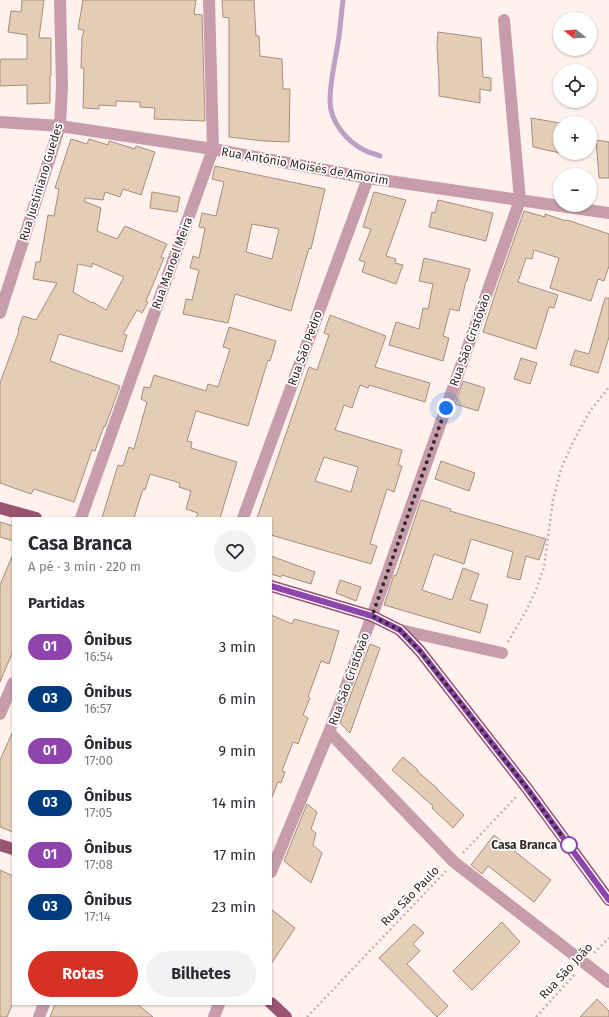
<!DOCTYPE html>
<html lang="pt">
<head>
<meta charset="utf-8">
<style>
  body { margin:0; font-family:"Fira Sans",sans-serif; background:#f2f2f3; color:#2b2b33; height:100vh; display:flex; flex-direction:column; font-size:15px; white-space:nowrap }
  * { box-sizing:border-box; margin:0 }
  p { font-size:13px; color:#7c7c81 }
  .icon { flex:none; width:22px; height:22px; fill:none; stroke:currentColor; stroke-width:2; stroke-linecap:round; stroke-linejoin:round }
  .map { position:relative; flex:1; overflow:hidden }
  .details { position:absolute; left:12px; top:517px; width:260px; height:488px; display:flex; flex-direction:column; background:#fff; border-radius:0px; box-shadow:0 1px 3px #0004 }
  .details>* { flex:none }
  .badge { padding:0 8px; border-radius:13px; font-size:14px; line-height:26px }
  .needle { width:26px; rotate:287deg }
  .controls { position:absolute; left:553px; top:12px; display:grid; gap:8px }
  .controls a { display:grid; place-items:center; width:44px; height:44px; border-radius:50%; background:#fff; box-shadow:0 1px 3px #0004; font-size:20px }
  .you { position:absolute; width:20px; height:20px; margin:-10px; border:3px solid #fff; border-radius:50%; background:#1a73e8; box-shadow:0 0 0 6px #1a73e833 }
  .map>.badge { position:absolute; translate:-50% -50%; box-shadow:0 0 0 2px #fff }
  h2 { padding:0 16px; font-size:15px; line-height:36px }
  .round { display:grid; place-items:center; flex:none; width:42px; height:42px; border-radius:21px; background:#f2f2f3 }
  .overview { display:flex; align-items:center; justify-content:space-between; height:68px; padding:0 16px }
  h1 { font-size:19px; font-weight:700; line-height:30px }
  .primary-button { display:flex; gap:8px; margin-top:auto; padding:8px 16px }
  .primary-button a { flex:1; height:46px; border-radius:24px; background:#d93025; color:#fff; font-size:16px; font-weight:700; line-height:46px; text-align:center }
  .primary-button a+a { background:#f2f2f3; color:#2b2b33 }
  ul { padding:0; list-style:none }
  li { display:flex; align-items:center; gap:12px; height:52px; padding:0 16px }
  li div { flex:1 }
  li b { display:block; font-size:15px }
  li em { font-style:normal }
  li .badge { min-width:44px; font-weight:700; text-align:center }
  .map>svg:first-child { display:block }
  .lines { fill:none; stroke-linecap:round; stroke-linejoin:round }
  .stream { stroke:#bca0c4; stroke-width:5 }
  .building { fill:#e5ccb7; stroke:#a58f7a; fill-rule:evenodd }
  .path { stroke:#c1b4b1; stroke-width:2.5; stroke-dasharray:2 3; stroke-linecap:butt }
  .minor { stroke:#c79dac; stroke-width:12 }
  .major { stroke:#9a5371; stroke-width:12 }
  .line-casing { stroke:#fff; stroke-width:9 }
  .line { stroke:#8e44ad; stroke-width:6 }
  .walk { stroke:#372a28; stroke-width:4; stroke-dasharray:0 7.2 }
  .stop-dot { fill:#fff; stroke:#8e44ad; stroke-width:2 }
  .labels { text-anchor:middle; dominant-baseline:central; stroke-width:3.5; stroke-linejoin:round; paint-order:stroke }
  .street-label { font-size:12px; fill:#372a28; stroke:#fff }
  .stop-label { font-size:12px; font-weight:bold; fill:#372a28; stroke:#fff; text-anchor:end }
</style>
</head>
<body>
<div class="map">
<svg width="609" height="1017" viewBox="0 0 609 1017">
  <rect width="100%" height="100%" fill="#fff1ee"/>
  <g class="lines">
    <path class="stream" d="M343 0C341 16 340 33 337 49 334 65 330 84 330 101 330 122 347 142 366 151 370 153 376 154 380 156"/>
  </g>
  <path class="building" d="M22 0H44L39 38H51V76H50V103L27 104V85L0 86V61H1V59H27V35L8 32 11 11 21 12Z
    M83 0H196L194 14 202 15 205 121 154 119 155 108 140 107V102L116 101V106L99 105V109L83 108 84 68H81L82 38 84 30 78 29Z
    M222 0H254L256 36H259L260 56 282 59 283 89H290L289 142 264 141 229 137V18L223 17Z
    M438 32 481 38 483 77 491 78V91L480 89V103L439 96V80L437 46Z
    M531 118 560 123V153L533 147Z
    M71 139 87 144 89 139 108 145 109 141 135 149 136 146 155 152 141 195 123 189 120 197 105 192 103 200 85 198 84 201 101 208 97 231 117 239 125 226 167 244 161 257 164 258 146 301 148 302 142 313 137 310 123 334 127 335 122 352 59 334 50 361 120 386 105 427 104 426 95 451 92 450 74 502 34 489 31 494 0 483V383L19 331 18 330 23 316 36 320 57 283 33 279 36 262H40L48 215 54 216 59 189 55 188ZM92 263 124 277 106 310 93 302 92 303 73 292 78 264 92 267Z
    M596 140 609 142V178H599Z
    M215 166 325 189 311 249 309 248 291 311 235 294 228 323 183 314 186 299 192 300 199 270 190 268 193 256 199 258 205 228 199 227 202 213 216 216 224 182 212 179ZM252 224 279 229 272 259 246 252Z
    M152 192 180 197 177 212 150 208Z
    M374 192 406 200 386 256 396 259 395 263 403 265 396 284 362 272 365 262 359 260 371 229 363 227Z
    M438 200 493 213 486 241 429 227 432 212 435 213Z
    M524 211 545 217V214L566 221 567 220 609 234V266L604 281 598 279 591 301 550 288 559 258 534 250 532 259 526 258 518 282 558 295 554 308 549 307 536 349 483 332 498 285Z
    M424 258 470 269 467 281H466L459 311 450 309 443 336 449 338 443 361 389 345 396 322 419 329 423 308 428 309 433 284 419 281Z
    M605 298H609V337L598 373 570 365 575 350 589 354Z
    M330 315 386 336 375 367 430 383 425 402 369 385 368 388 360 385 352 408 344 405 335 430 402 450 398 465 402 466 394 492 387 489 370 544 377 546 371 564 271 535V518H257L309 367 317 370 329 335 324 333ZM324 457 358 467 351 492 315 481Z
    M229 327 276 341 270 361 268 360 248 426 196 411 187 441 192 442 191 448 237 462 220 518H196L198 513 186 509 191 491 179 487 180 483 150 474 145 490 143 489 134 518H102L118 465 123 466 129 447 134 449 147 402 141 399 144 387 150 388 154 375 206 391 208 384 218 387 230 349 223 347Z
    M521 358 537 363 530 384 514 379Z
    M463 381 485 388 478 411 455 404Z
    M441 461 475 473 469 491 435 479Z
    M421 500 451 509 450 511 546 539 539 560 526 556 520 580 507 577 513 552 471 539 464 564 434 554 422 590 452 600 463 568 479 574 470 600 488 605 480 633 384 605 394 575 396 576Z
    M0 522 13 526V541L0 537Z
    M13 554V651L0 682V585Z
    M271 556 315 572 311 584 282 575 281 577 271 574Z
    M340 580 361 587 356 601 336 593Z
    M271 615 292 624 294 619 339 631 329 664 321 661 308 697 310 698 303 715 308 718 298 744 293 742 282 771 285 772 281 783 278 782 272 797 271 796Z
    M370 644 380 648 350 733 340 723Z
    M13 731V832L0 827V760Z
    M403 757 418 770 417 771 437 788V789L464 815 453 828 432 808 433 806 392 770Z
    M307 804 317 812 311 829 316 833 313 845 322 853 311 883 284 861Z
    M494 835 551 880 534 902 488 866 482 874 471 865Z
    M0 870 13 876V1003L7 1017H0Z
    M271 909 295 928 271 964Z
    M502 922 520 942 472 990 453 971Z
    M414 924 424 933 413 944 420 951 407 964 448 1006 437 1017 379 958Z
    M597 999 609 1011V1017H580Z
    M55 1004H137L153 1017H50Z"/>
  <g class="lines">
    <path class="path" d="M508 642 527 609 536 590 544 567 553 500 561 469 573 442 590 411 609 387
      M463 853 516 797
      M594 953 609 938
      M307 1017 446 871
      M536 1017 576 973"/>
    <path class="minor" d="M0 122 60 126 213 149 368 178 609 213
      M0 313 60 126 62 86 60 0
      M81 518 213 149 209 0
      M243 518 368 178
      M400 630 502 653
      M0 714 13 683
      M329 732 454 862 609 982
      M271 872 329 732 372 616 520 200 504 20
      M39 1017 44 1004
      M214 1017 219 1004"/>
    <path class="major" d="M0 508 36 518
      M271 586 372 616 400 630 420 651 526 787 609 900
      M0 845 13 849
      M271 1003 286 1017"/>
  </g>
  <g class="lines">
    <g class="line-casing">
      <path id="line" d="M271 586 372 616 400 630 420 651 526 787 609 900"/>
    </g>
    <use href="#line" class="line"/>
    <path class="walk" d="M446 408 372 616 400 630 420 651 526 787 572 850 569 845"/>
  </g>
  <circle class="stop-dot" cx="569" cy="845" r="8"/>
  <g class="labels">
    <g class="street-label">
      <text transform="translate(305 166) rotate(10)">Rua Antônio Moisés de Amorim</text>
      <text transform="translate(41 182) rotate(-73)">Rua Justiniano Guedes</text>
      <text transform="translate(172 263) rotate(-70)">Rua Manoel Meira</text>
      <text transform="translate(470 340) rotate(-70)">Rua São Cristóvão</text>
      <text transform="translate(305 348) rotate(-70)">Rua São Pedro</text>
      <text transform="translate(349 679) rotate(-70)">Rua São Cristóvão</text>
      <text transform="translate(410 896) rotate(-46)">Rua São Paulo</text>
      <text transform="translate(566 971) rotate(-47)">Rua São João</text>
    </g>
    <g class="stop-label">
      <text x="557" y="845">Casa Branca</text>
    </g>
  </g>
</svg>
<div class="controls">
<a><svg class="needle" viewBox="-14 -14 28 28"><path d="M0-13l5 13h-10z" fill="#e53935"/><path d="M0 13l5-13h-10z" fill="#7c7c81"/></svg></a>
<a><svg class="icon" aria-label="locate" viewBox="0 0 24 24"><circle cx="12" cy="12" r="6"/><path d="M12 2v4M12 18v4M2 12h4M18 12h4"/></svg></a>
<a>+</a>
<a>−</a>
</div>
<div class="you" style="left:446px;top:408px"></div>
<section class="details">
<div class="overview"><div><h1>Casa Branca</h1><p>A pé · 3 min · 220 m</p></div><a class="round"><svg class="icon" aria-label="heart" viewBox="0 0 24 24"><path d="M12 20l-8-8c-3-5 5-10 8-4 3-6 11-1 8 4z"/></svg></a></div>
<h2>Partidas</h2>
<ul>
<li><span class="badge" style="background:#8e44ad;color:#fff">01</span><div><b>Ônibus</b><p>16:54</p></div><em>3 min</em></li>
<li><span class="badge" style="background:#003b80;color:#fff">03</span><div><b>Ônibus</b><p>16:57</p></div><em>6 min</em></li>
<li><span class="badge" style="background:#8e44ad;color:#fff">01</span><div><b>Ônibus</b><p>17:00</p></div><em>9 min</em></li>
<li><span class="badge" style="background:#003b80;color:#fff">03</span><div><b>Ônibus</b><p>17:05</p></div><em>14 min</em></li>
<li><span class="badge" style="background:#8e44ad;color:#fff">01</span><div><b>Ônibus</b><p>17:08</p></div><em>17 min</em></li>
<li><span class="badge" style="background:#003b80;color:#fff">03</span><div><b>Ônibus</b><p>17:14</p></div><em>23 min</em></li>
</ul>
<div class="primary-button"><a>Rotas</a><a>Bilhetes</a></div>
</section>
</div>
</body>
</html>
